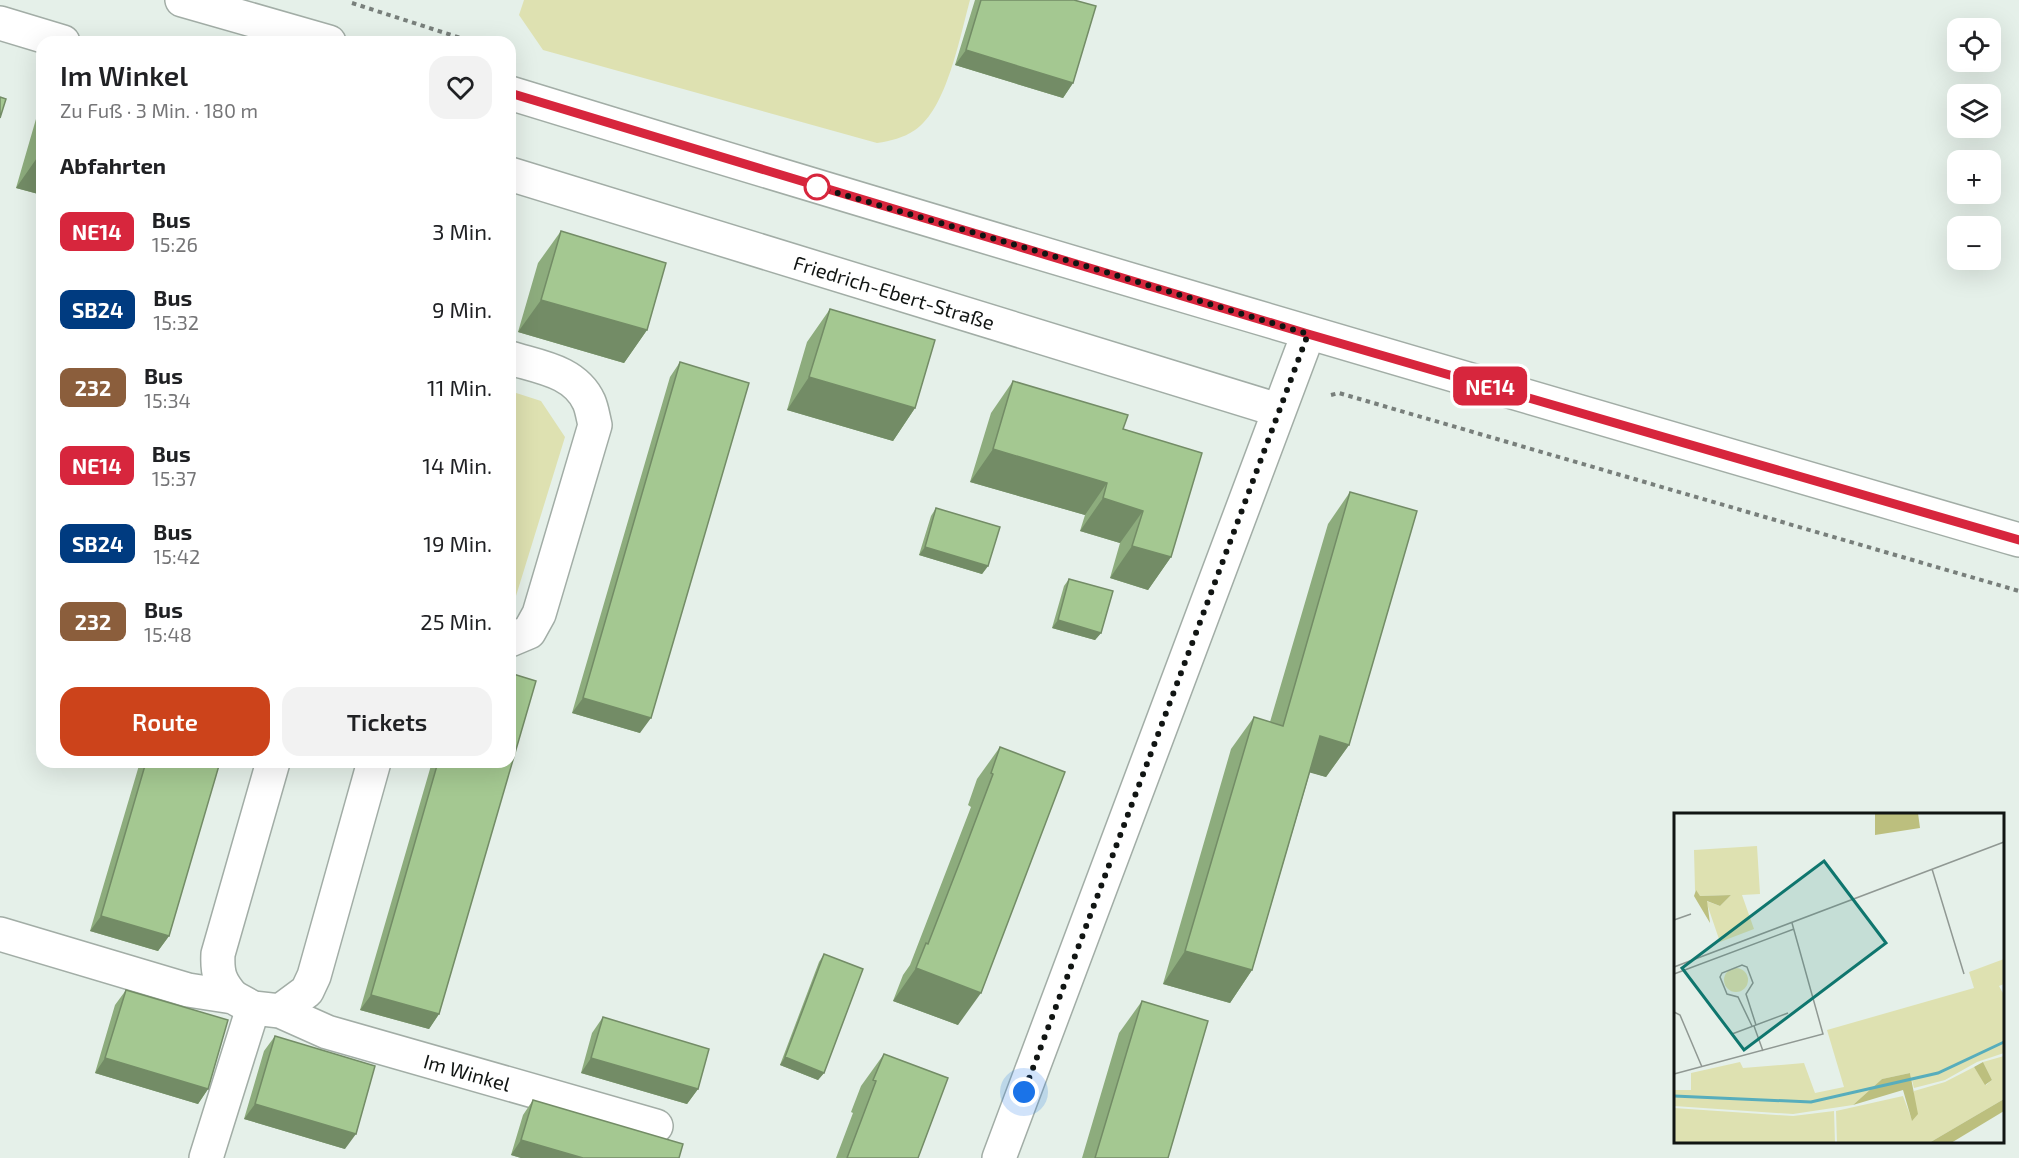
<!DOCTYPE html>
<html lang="de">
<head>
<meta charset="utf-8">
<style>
  body { margin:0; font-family:"Exo 2",sans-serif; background:#f2f2f2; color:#202124; height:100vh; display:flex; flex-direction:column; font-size:22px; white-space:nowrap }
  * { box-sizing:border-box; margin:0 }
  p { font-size:20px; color:#757577 }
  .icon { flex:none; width:33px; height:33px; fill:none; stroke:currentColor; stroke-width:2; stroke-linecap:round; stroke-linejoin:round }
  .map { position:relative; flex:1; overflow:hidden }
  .panel { position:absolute; left:36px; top:36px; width:480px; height:732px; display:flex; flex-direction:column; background:#fff; border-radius:18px; box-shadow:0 6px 24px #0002 }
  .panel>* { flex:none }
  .badge { padding:0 12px; border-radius:9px; font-size:21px; line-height:39px }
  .fabs { position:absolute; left:1947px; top:18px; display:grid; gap:12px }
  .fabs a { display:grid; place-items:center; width:54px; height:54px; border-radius:12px; background:#fff; box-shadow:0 6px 24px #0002; font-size:30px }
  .you { position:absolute; width:30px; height:30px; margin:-15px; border:4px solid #fff; border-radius:50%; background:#1a73e8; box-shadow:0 0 0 9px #1a73e833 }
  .map>.badge { position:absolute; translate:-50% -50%; box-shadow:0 0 0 3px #fff }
  h2 { padding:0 24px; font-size:22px; line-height:54px }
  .round { display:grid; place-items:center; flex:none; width:63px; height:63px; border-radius:18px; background:#f2f2f2 }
  .overview { display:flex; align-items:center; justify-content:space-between; height:102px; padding:0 24px }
  h1 { font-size:28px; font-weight:600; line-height:45px }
  .action { display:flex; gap:12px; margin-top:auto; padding:12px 24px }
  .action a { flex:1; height:69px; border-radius:18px; background:#cc431b; color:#fff; font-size:24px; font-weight:600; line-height:69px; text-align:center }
  .action a+a { background:#f2f2f2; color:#202124 }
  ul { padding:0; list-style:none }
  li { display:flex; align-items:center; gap:18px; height:78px; padding:0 24px }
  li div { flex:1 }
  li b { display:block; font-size:22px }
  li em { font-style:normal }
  li .badge { min-width:66px; font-weight:700; text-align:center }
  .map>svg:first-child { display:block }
  .green { fill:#dee1b1 }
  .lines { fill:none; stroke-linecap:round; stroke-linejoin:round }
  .minor-casing { stroke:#a2ada6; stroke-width:36 }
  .primary-casing { stroke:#a2ada6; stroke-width:36 }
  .path { stroke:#787f7b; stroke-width:4; stroke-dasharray:4.5 4.5; stroke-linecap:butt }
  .minor { stroke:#fff; stroke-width:33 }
  .primary { stroke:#fff; stroke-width:33 }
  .wall { fill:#8dac7d }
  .shaded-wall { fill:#738c66 }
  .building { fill:#a4c891; stroke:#738c66; stroke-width:1.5 }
  .line-casing { stroke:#fff; stroke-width:14 }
  .line { stroke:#d7263d; stroke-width:9 }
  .walk { stroke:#111513; stroke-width:6; stroke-dasharray:0 10.8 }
  .stop-dot { fill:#fff; stroke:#d7263d; stroke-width:3 }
  .labels { text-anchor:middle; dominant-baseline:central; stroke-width:5; stroke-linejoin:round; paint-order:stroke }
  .street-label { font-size:20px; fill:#111513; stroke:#f2fdf6 }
  .inset-river { fill:none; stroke:#57adbc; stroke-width:3 }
  .inset-road { fill:none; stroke:#909893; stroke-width:1.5 }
  .view { fill:#0f766e; fill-opacity:0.15; stroke:#0f766e; stroke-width:3 }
  .inset-edge { fill:none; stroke:#111513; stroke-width:3 }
</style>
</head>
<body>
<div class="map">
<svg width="2019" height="1158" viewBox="0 0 2019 1158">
  <rect width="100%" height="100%" fill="#e5f0e9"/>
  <path class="green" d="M524 0H970C960 36 947 109 915 130 903 138 891 141 877 143L543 50 519 15Z
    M510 391 541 401 565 437 516 596 510 598Z"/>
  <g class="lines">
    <g class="minor-casing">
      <g id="minor">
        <path d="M0 23 63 42"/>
        <path id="s1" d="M510 174 1278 410"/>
        <path d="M510 358C539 367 575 371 589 402 592 409 593 417 595 425L539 614 529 632 510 640"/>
        <path id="s2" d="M0 934 188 990 233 997 253 1008 280 1011 327 1032 656 1126"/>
        <path d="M233 997C220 982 217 974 218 954L273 762"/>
        <path d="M280 1011 307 991 314 976 374 762"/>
        <path d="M206 1158 253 1008"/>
        <path d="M999 1158 1308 334"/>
      </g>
    </g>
    <g class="primary-casing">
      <path id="primary" d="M182 0 329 42
        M510 93C1012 247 1515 393 2019 540"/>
    </g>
    <path class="path" d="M352 3 473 42
      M1331 395 1339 393 2019 591"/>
    <use href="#minor" class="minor"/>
    <use href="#primary" class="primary"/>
  </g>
  <path class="wall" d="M975 0H1074L1073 83 1063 98 955 65Z
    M42 111V195L16 188 36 119Z
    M561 231 647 330 624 363 518 332 538 263Z
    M830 309 915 408 893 441 787 410 807 342Z
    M680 362 640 733 572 713 670 377Z
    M1013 381 1123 429 1171 557 1148 590 1110 578 1120 543 1080 531 1085 515 970 482 991 413Z
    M1350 492 1349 745 1326 777 1310 772 1252 970 1230 1003 1163 984 1231 749 1254 717 1270 722 1328 524Z
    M936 508 988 566 982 574 919 555 931 516Z
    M1069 579 1101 633 1095 640 1052 628 1064 586Z
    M1000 747 958 1025 893 1001 903 975 910 965 971 807 968 805 977 779Z
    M140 762H220L169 936 158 951 90 931Z
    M432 762H510L439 1014 429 1029 360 1010Z
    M824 954V1073L818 1080 780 1065 819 962Z
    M126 990 208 1089 198 1104 95 1073 115 1005Z
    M1142 1001 1168 1158H1082L1119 1033Z
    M603 1017 698 1089 687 1104 581 1073 592 1033Z
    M275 1036 345 1149 244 1119 264 1051Z
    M884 1054 918 1158H836L853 1113 851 1112 861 1086Z
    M533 1100 679 1158H521L511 1155 523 1115Z"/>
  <path class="shaded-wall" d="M966 50 1073 83 1063 98 955 65Z
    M39 155 42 156V195L16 188Z
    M541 300 647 330 624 363 518 332Z
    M809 377 915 408 893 441 787 410Z
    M993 449 1107 483 1085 515 970 482Z
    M1103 498 1143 511 1120 543 1080 531Z
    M1132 546 1171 557 1148 590 1110 578Z
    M925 547 988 566 982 574 919 555Z
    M1058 620 1101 633 1095 640 1052 628Z
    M583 698 651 718 640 733 572 713Z
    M1320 736 1349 745 1326 777 1297 769Z
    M101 916 169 936 158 951 90 931Z
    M1185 951 1252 970 1230 1003 1163 984Z
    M916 968 981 993 958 1025 893 1001Z
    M371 995 439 1014 429 1029 360 1010Z
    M785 1057 824 1073 818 1080 780 1065Z
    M105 1058 208 1089 198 1104 95 1073Z
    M591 1058 698 1089 687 1104 581 1073Z
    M255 1104 356 1134 345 1149 244 1119Z
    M521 1140 583 1158H521L511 1155Z"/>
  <path class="building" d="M981 0H1074L1096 6 1073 83 966 50Z
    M0 97 6 99 0 118Z
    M42 144V156L39 155Z
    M561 231 666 263 647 330 541 300Z
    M830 309 935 340 915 408 809 377Z
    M680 362 749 383 651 718 583 698Z
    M1013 381 1128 415 1123 429 1202 453 1171 557 1132 546 1143 511 1103 498 1107 483 993 449Z
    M1350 492 1417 511 1349 745 1320 736 1252 970 1185 951 1254 717 1283 726Z
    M936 508 1000 527 988 566 925 547Z
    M1069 579 1113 591 1101 633 1058 620Z
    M510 673 536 681 439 1014 371 995 438 762H510Z
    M1000 747 1065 772 981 993 916 968 926 943 928 944 961 859 993 774 991 773Z
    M146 762H220L169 936 101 916Z
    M824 954 863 969 824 1073 785 1057Z
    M126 990 228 1020 208 1089 105 1058Z
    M1142 1001 1208 1021 1168 1158H1095Z
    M603 1017 709 1049 698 1089 591 1058Z
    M275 1036 375 1066 356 1134 255 1104Z
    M884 1054 948 1078 918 1158H847L876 1081 873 1080Z
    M533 1100 683 1144 679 1158H583L521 1140Z"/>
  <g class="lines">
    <g class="line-casing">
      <path id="line" d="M510 93 1308 334 2019 540"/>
    </g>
    <use href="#line" class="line"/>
    <path class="walk" d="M817 187 1033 250 1308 334 1024 1092"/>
  </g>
  <circle class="stop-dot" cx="817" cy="187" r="12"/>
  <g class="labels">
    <g class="street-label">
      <text stroke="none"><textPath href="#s1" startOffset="402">Friedrich-Ebert-Straße</textPath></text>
      <text stroke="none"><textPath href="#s2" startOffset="489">Im Winkel</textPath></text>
    </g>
  </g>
  <g transform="translate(1674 813)">
    <rect width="330" height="330" fill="#e5f0e9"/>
    <path d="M83 33 86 81 68 82 80 116 46 129 32 88 46 93 57 82 25 83 21 77 20 37ZM330 146V171L325 173 330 182V240L303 249 271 267 240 275 236 260 208 266 179 292 119 301 0 293V277H17V260L66 249 69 255 130 250 141 280 170 274 153 217 300 175 295 159ZM50 167a12 12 0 1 1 24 0a12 12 0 1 1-24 0ZM330 243V286L255 330H163L162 298 229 283 238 307 240 278 271 269 300 254 312 272 318 267 309 249ZM0 295 119 303 160 298 161 330H0Z" fill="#dee1b1"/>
    <path d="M201 0H244L246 15 201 22ZM22 77 26 83 57 82 46 93 33 88 36 110 20 83ZM309 249 318 267 311 272 300 254ZM236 260 244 301 238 308 229 277 179 292 208 266ZM330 286V298L277 330H255Z" fill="#bcbf7e"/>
    <path class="inset-river" d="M0 283 137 289 264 260 330 229"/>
    <path class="inset-road" d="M258 56 290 161M0 107 17 101M0 154 330 29M0 161 120 116M0 199 6 202 28 254M78 213 64 184 53 181 46 164 48 160 68 152 73 154 79 170 72 181 82 212M80 213 89 238M58 221 114 200M0 261 149 221 118 110"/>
    <path class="view" d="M150 48 212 130 70 237 8 155Z"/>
    <rect width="330" height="330" class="inset-edge"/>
  </g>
</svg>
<div class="fabs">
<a><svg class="icon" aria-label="locate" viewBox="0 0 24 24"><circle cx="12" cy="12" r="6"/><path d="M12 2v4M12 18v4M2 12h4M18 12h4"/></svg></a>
<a><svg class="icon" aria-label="layers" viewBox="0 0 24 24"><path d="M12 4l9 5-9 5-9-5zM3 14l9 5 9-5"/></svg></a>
<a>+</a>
<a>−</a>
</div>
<div class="you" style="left:1024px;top:1092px"></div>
<b class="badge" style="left:1490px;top:386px;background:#d7263d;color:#fff">NE14</b>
<section class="panel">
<div class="overview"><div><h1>Im Winkel</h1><p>Zu Fuß · 3 Min. · 180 m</p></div><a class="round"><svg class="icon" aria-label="heart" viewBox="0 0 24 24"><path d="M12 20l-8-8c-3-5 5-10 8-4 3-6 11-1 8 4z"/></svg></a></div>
<h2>Abfahrten</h2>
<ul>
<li><span class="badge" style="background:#d7263d;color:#fff">NE14</span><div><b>Bus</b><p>15:26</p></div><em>3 Min.</em></li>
<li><span class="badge" style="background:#003b80;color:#fff">SB24</span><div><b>Bus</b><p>15:32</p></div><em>9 Min.</em></li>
<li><span class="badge" style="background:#8b5e3c;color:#fff">232</span><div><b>Bus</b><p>15:34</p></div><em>11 Min.</em></li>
<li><span class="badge" style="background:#d7263d;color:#fff">NE14</span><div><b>Bus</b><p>15:37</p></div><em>14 Min.</em></li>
<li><span class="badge" style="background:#003b80;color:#fff">SB24</span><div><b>Bus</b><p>15:42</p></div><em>19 Min.</em></li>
<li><span class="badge" style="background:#8b5e3c;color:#fff">232</span><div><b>Bus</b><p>15:48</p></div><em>25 Min.</em></li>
</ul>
<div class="action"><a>Route</a><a>Tickets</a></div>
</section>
</div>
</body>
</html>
